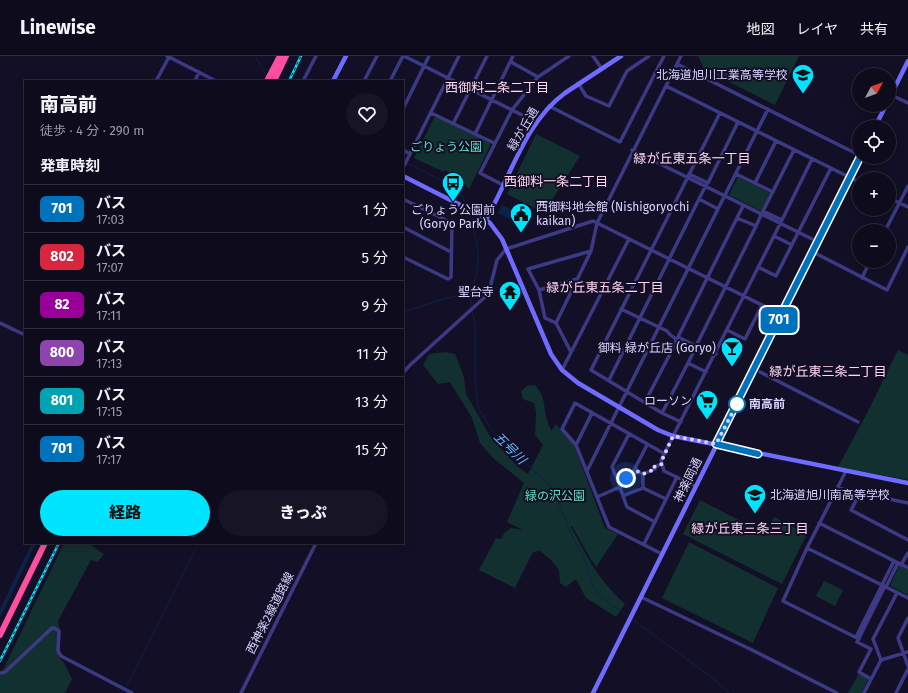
<!DOCTYPE html>
<html lang="ja">
<head>
<meta charset="utf-8">
<style>
  body { margin:0; font-family:"Fira Sans","Noto Sans JP",sans-serif; background:#171425; color:#f1f3f6; height:100vh; display:flex; flex-direction:column; font-size:15px; white-space:nowrap }
  * { box-sizing:border-box; margin:0 }
  p { font-size:13px; color:#9b9ba3 }
  .icon { flex:none; width:22px; height:22px; fill:none; stroke:currentColor; stroke-width:2; stroke-linecap:round; stroke-linejoin:round }
  .map { position:relative; flex:1; overflow:hidden }
  .panel { position:absolute; left:24px; top:24px; width:380px; height:464px; display:flex; flex-direction:column; background:#0e0b1c; border-radius:0px; box-shadow:0 2px 10px #0003,0 0 0 1px #2e2b3b }
  .panel>* { flex:none }
  .badge { padding:0 8px; border-radius:6px; font-size:14px; line-height:26px }
  .needle { width:26px; rotate:49deg }
  .buttons { position:absolute; left:852px; top:12px; display:grid; gap:8px }
  .buttons a { display:grid; place-items:center; width:44px; height:44px; border-radius:50%; background:#0e0b1c; box-shadow:0 2px 10px #0003,0 0 0 1px #2e2b3b; font-size:20px }
  .you { position:absolute; width:20px; height:20px; margin:-10px; border:3px solid #fff; border-radius:50%; background:#1a73e8; box-shadow:0 0 0 6px #1a73e833 }
  .map>.badge { position:absolute; translate:-50% -50%; box-shadow:0 0 0 2px #fff }
  h2 { padding:0 16px; font-size:15px; line-height:36px }
  .round { display:grid; place-items:center; flex:none; width:42px; height:42px; border-radius:21px; background:#171425 }
  .summary { display:flex; align-items:center; justify-content:space-between; height:68px; padding:0 16px }
  h1 { font-size:19px; font-weight:800; line-height:30px }
  .action { display:flex; gap:8px; margin-top:auto; padding:8px 16px }
  .action a { flex:1; height:46px; border-radius:24px; background:#00e5ff; color:#111; font-size:16px; font-weight:800; line-height:46px; text-align:center }
  .action a+a { background:#171425; color:#f1f3f6 }
  ul { padding:0; list-style:none }
  li { display:flex; align-items:center; gap:12px; height:48px; padding:0 16px; border-top:1px solid #2e2b3b }
  li div { flex:1 }
  li b { display:block; font-size:15px }
  li em { font-style:normal }
  li .badge { min-width:44px; font-weight:700; text-align:center }
  header { display:flex; align-items:center; gap:24px; box-sizing:border-box; height:56px; padding:0 20px; background:#0e0b1c; border-bottom:1px solid #2e2b3b }
  header strong { font-size:19px }
  nav { display:flex; gap:22px; margin-inline-start:auto; font-size:14px }
  .map>svg:first-child { display:block }
  .green { fill:#12302f }
  .water { fill:#0c2248 }
  .lines { fill:none; stroke-linecap:round; stroke-linejoin:round }
  .stream { stroke:#0c2248; stroke-width:1 }
  .canal { stroke:#0c2248; stroke-width:4 }
  .street { stroke:#3d3a85; stroke-width:3.5 }
  .secondary { stroke:#6f6bff; stroke-width:4.5 }
  .highway { stroke:#ff4fa3; stroke-width:6 }
  .rail-casing { stroke:#00e5ff; stroke-width:2.5 }
  .rail { stroke:#130f26; stroke-width:1; stroke-dasharray:3; stroke-linecap:butt }
  .line-casing { stroke:#fff; stroke-width:9 }
  .line { stroke:#0072bc; stroke-width:6 }
  .walk { stroke:#d9d4ff; stroke-width:4; stroke-dasharray:0 7.2 }
  .stop-dot { fill:#fff; stroke:#0072bc; stroke-width:2 }
  .labels { text-anchor:middle; dominant-baseline:central; stroke-width:4; stroke-linejoin:round; paint-order:stroke }
  .poi-label { font-size:12px; fill:#d9d4ff; stroke:#130f26; text-anchor:end }
  .street-label { font-size:12px; fill:#d9d4ff; stroke:#130f26 }
  .park-label { font-size:12px; fill:#5fe0c0; stroke:#130f26 }
  .stop-label { font-size:12px; font-weight:bold; fill:#d9d4ff; stroke:#130f26; text-anchor:start }
  .neighbourhood-label { font-size:13px; fill:#ffd6f0; stroke:#130f26 }
  .water-label { font-size:13px; font-style:italic; fill:#62b6ff; stroke:#130f26 }
</style>
</head>
<body>
<header>
<strong>Linewise</strong>
<nav><a>地図</a><a>レイヤ</a><a>共有</a></nav>
</header>
<div class="map">
<svg width="908" height="637" viewBox="0 0 908 637">
  <rect width="100%" height="100%" fill="#130f26"/>
  <path class="green" d="M698 0H799L775 49 704 13Z
    M437 61 490 87V90L469 133 462 125 445 114 444 116 414 102 434 62Z
    M536 78 580 100 544 157 507 138Z
    M738 121 770 137 761 155 729 139Z
    M898 294 908 299V424L838 411 866 359Z
    M446 296 455 298 464 321 466 338 491 382 518 411 528 418 543 389 535 379 536 356 534 347 523 343 521 335 527 330 535 329C543 339 544 344 545 356 546 362 549 369 551 375L556 368 574 389 605 472 618 478 596 511 590 502 572 470 571 471C577 481 582 492 588 502 597 519 611 535 625 548L616 561 586 542 576 523 566 531 560 527 559 514 551 504 540 495 533 496 515 532 479 514 496 482 501 483 505 476 511 472 523 474 507 466 524 427 493 402 480 387 472 362 450 326 438 328 423 309 429 298Z
    M700 444 766 478 774 461 807 478 782 528 683 478Z
    M689 486 778 532 753 587 662 542Z
    M64 487H88L104 498 98 506 91 504 58 565 60 576 58 600 64 607 72 623 65 637H0V620Z
    M899 510 908 514V539L890 530Z
    M824 525 843 534 835 550 816 540Z
    M859 617 869 622 862 637H848Z"/>
  <path class="water" d="M502 149 518 157 514 165 498 157Z"/>
  <g class="lines">
    <path class="stream" d="M255 0 267 21
      M407 107 455 131 462 139 466 151
      M468 156C472 172 480 191 478 209 476 225 469 234 471 252
      M472 255 475 268V323L478 351 490 372 502 387 552 431 574 484 583 499 593 530 603 543 628 560
      M403 256 447 242 470 238
      M632 563 710 620 729 637
      M126 631 198 487
      M123 637V636"/>
    <path class="canal" d="M0 558 34 487"/>
    <path class="street" d="M167 0 216 25
      M404 0 536 66
      M593 0 602 13
      M511 6 538 21
      M677 8 859 99
      M156 25 169 1
      M195 25 199 16
      M303 25 316 0
      M364 25 377 0
      M390 25 403 0
      M578 27 586 40 609 50 627 15 649 0
      M666 30 859 126
      M891 39 908 47
      M549 50 620 86 664 0
      M403 53 429 0
      M431 57 494 87
      M453 68 487 0
      M475 78 513 0
      M403 94 410 98
      M632 94 812 183
      M794 94 763 155 782 164 812 103
      M403 112 459 0
      M689 118 708 127 738 66
      M736 118 773 136
      M755 127 776 85
      M503 129 480 117 512 54 538 21 569 0
      M889 142 908 151
      M403 143 452 167 451 221 448 223 403 201
      M699 143 706 129
      M737 162 756 170 696 290 678 281Z
      M737 162 743 150
      M756 170 762 157
      M403 171 451 196
      M885 175 908 130
      M774 180 792 189
      M813 196 887 234 908 191
      M758 211 776 220 831 112
      M862 222 870 205
      M539 234 577 223
      M621 253 667 275C671 282 694 294 702 296 704 296 707 294 708 294L716 298
      M0 267 25 279
      M556 267 591 195 597 167 681 0
      M727 274 745 283 762 249
      M571 296 556 267 545 262 539 234 528 213 591 195
      M670 298 677 283
      M688 307 696 291
      M562 314 629 183
      M760 316 858 366
      M403 317 409 310 485 241 489 236 497 204 506 193 593 165 782 259
      M609 324 699 143 718 153
      M645 346 670 298 651 288
      M662 357 688 307 706 316
      M681 366 662 357 591 314 720 57
      M629 378 612 411 617 423 632 418 647 389
      M576 389 592 357
      M587 415 768 53
      M846 415 807 492 783 545 859 583
      M630 420 635 418 637 415 643 418 655 413 654 411 662 408
      M695 430 664 415 661 404 782 164
      M643 432V418
      M837 432 908 447
      M860 437 851 454 908 484
      M597 441 620 431 617 423 618 425 623 440
      M655 466 627 451 623 440 643 432 666 443
      M819 467 908 512
      M644 488 677 421
      M807 492 908 542
      M662 498 609 471 576 389 562 373 575 347 665 398
      M901 509 908 497
      M886 531 898 507
      M641 541 750 593 837 637
      M908 562 898 582 908 610
      M856 581 894 505
      M881 604 873 583 897 537
      M0 617 5 616 52 572H54L59 575 58 595 61 600 132 637
      M871 623 859 616 871 593 857 586 885 530
      M241 637 316 487
      M864 637 881 604 908 596
      M896 637 908 613"/>
    <path class="secondary" d="M333 25 346 0
      M889 43 908 5
      M875 71 886 49
      M403 120 480 159 490 167 502 183 551 298 562 314 578 327 658 374 673 380 908 427
      M486 163C511 121 524 67 565 37L621 0
      M593 637 860 101"/>
    <path class="highway" d="M267 25 280 0
      M274 25 286 0
      M0 579 45 487"/>
    <g class="rail-casing">
      <path id="rail" d="M289 25 301 0
        M0 605 59 487"/>
    </g>
    <use href="#rail" class="rail"/>
  </g>
  <g class="lines">
    <g class="line-casing">
      <path id="line" d="M758 398 716 388 860 101"/>
    </g>
    <use href="#line" class="line"/>
    <path class="walk" d="M626 422 635 418 637 415 643 418 655 413 654 411 662 408V404L673 380 716 388 737 348"/>
  </g>
  <defs>
    <g id="school-pin" transform="scale(1.15)"><path d="M0 17L-7.5 6A9.5 9.5 0 1 1 7.5 6Z" fill="#00e5ff" stroke="#130f26"/><path d="M0-5L7-2L0 1L-7-2ZM-4 1L0 2.5L4 1V4Q0 6-4 4Z" fill="#111"/></g>
    <g id="bus-pin" transform="scale(1.15)"><path d="M0 17L-7.5 6A9.5 9.5 0 1 1 7.5 6Z" fill="#00e5ff" stroke="#130f26"/><path d="M-5-6H5V4H4V6H2V4H-2V6H-4V4H-5ZM-3.5-4V0h7V-4ZM-3.5 1.2v1.5H-2V1.2ZM2 1.2v1.5H3.5V1.2Z" fill="#111"/></g>
    <g id="civic-pin" transform="scale(1.15)"><path d="M0 17L-7.5 6A9.5 9.5 0 1 1 7.5 6Z" fill="#00e5ff" stroke="#130f26"/><path d="M-.6-6.5H3V-4.5H.6V-3L4-1V1h2V6H-6V1h2V-1L-.6-3ZM-1.2 2.5V6h2.4V2.5Z" fill="#111"/></g>
    <g id="temple-pin" transform="scale(1.15)"><path d="M0 17L-7.5 6A9.5 9.5 0 1 1 7.5 6Z" fill="#00e5ff" stroke="#130f26"/><path d="M0-6L5-2H3V0L6.5 2.5H4V6H1.5V3h-3V6H-4V2.5H-6.5L-3 0V-2H-5Z" fill="#111"/></g>
    <g id="bar-pin" transform="scale(1.15)"><path d="M0 17L-7.5 6A9.5 9.5 0 1 1 7.5 6Z" fill="#00e5ff" stroke="#130f26"/><path d="M-6-5H6L.8 .8V4.5H3.5V6h-7V4.5H-.8V.8Z" fill="#111"/></g>
    <g id="supermarket-pin" transform="scale(1.15)"><path d="M0 17L-7.5 6A9.5 9.5 0 1 1 7.5 6Z" fill="#00e5ff" stroke="#130f26"/><path d="M-6-5.5h2.5l.6 2H6L4.5 2H-2.5L-4.4-4H-6ZM-1.5 3.2a1.3 1.3 0 1 0 .1 0ZM3 3.2a1.3 1.3 0 1 0 .1 0Z" fill="#111"/></g>
  </defs>
  <g fill-rule="evenodd">
    <use href="#school-pin" x="803" y="19"/>
    <use href="#bus-pin" x="453" y="127"/>
    <use href="#civic-pin" x="521" y="158"/>
    <use href="#temple-pin" x="510" y="236"/>
    <use href="#bar-pin" x="732" y="292"/>
    <use href="#supermarket-pin" x="707" y="345"/>
    <use href="#school-pin" x="755" y="439"/>
  </g>
  <circle class="stop-dot" cx="737" cy="348" r="8"/>
  <g class="labels">
    <g class="poi-label">
      <text x="788" y="19">北海道旭川工業高等学校</text>
      <text x="536" y="151" text-anchor="start">西御料地会館 (Nishigoryochi<tspan x="536" dy="14">kaikan)</tspan></text>
      <text x="453" y="154" text-anchor="middle">ごりょう公園前<tspan x="453" dy="14">(Goryo Park)</tspan></text>
      <text x="494" y="236">聖台寺</text>
      <text x="716" y="292">御料 緑が丘店 (Goryo)</text>
      <text x="692" y="345">ローソン</text>
      <text x="770" y="439" text-anchor="start">北海道旭川南高等学校</text>
    </g>
    <g class="street-label">
      <text transform="translate(523 73) rotate(-59)">緑が丘通</text>
      <text transform="translate(688 424) rotate(-64)">神楽岡通</text>
      <text transform="translate(270 557) rotate(-63)">西神楽2線道路線</text>
    </g>
    <g class="park-label">
      <text x="446" y="91">ごりょう公園</text>
      <text x="555" y="440">緑の沢公園</text>
    </g>
    <g class="stop-label">
      <text x="749" y="348">南高前</text>
    </g>
    <g class="neighbourhood-label">
      <text x="497" y="31">西御料二条二丁目</text>
      <text x="692" y="102">緑が丘東五条一丁目</text>
      <text x="556" y="125">西御料一条二丁目</text>
      <text x="605" y="231">緑が丘東五条二丁目</text>
      <text x="828" y="315">緑が丘東三条二丁目</text>
      <text x="750" y="472">緑が丘東三条三丁目</text>
    </g>
    <g class="water-label">
      <text transform="translate(510 392) rotate(45)">五号川</text>
    </g>
  </g>
</svg>
<div class="buttons">
<a><svg class="needle" viewBox="-14 -14 28 28"><path d="M0-13l5 13h-10z" fill="#e53935"/><path d="M0 13l5-13h-10z" fill="#9b9ba3"/></svg></a>
<a><svg class="icon" aria-label="locate" viewBox="0 0 24 24"><circle cx="12" cy="12" r="6"/><path d="M12 2v4M12 18v4M2 12h4M18 12h4"/></svg></a>
<a>+</a>
<a>−</a>
</div>
<div class="you" style="left:626px;top:422px"></div>
<b class="badge" style="left:779px;top:264px;background:#0072bc;color:#fff">701</b>
<section class="panel">
<div class="summary"><div><h1>南高前</h1><p>徒歩 · 4 分 · 290 m</p></div><a class="round"><svg class="icon" aria-label="heart" viewBox="0 0 24 24"><path d="M12 20l-8-8c-3-5 5-10 8-4 3-6 11-1 8 4z"/></svg></a></div>
<h2>発車時刻</h2>
<ul>
<li><span class="badge" style="background:#0072bc;color:#fff">701</span><div><b>バス</b><p>17:03</p></div><em>1 分</em></li>
<li><span class="badge" style="background:#d7263d;color:#fff">802</span><div><b>バス</b><p>17:07</p></div><em>5 分</em></li>
<li><span class="badge" style="background:#909;color:#fff">82</span><div><b>バス</b><p>17:11</p></div><em>9 分</em></li>
<li><span class="badge" style="background:#8e44ad;color:#fff">800</span><div><b>バス</b><p>17:13</p></div><em>11 分</em></li>
<li><span class="badge" style="background:#00a3b4;color:#fff">801</span><div><b>バス</b><p>17:15</p></div><em>13 分</em></li>
<li><span class="badge" style="background:#0072bc;color:#fff">701</span><div><b>バス</b><p>17:17</p></div><em>15 分</em></li>
</ul>
<div class="action"><a>経路</a><a>きっぷ</a></div>
</section>
</div>
</body>
</html>
